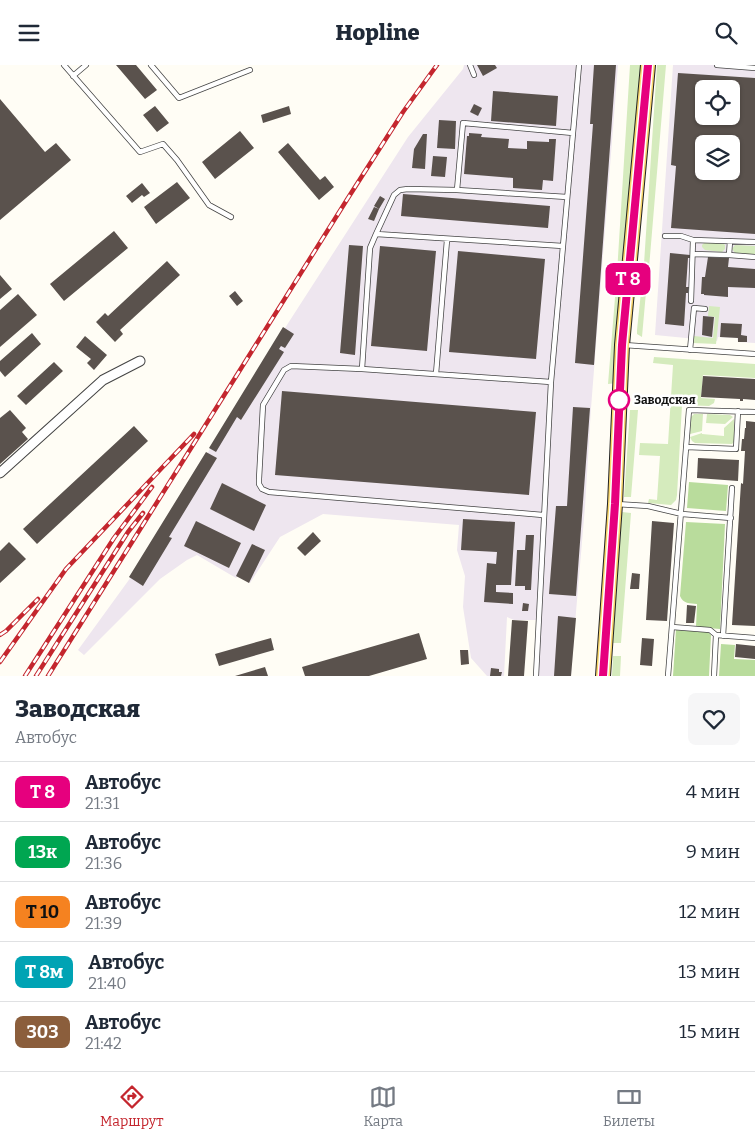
<!DOCTYPE html>
<html lang="ru">
<head>
<meta charset="utf-8">
<style>
  body { margin:0; font-family:Bitter,serif; background:#f6f6f7; color:#1f2937; height:100vh; display:flex; flex-direction:column; font-size:19px; white-space:nowrap }
  * { box-sizing:border-box; margin:0 }
  p { font-size:16px; color:#747a83 }
  .icon { flex:none; width:28px; height:28px; fill:none; stroke:currentColor; stroke-width:2; stroke-linecap:round; stroke-linejoin:round }
  .map { position:relative; height:611px; overflow:hidden }
  .side { display:flex; flex-direction:column; background:#fff; flex:1 }
  .side>* { flex:none }
  .badge { padding:0 10px; border-radius:8px; font-size:18px; line-height:32px }
  .tools { position:absolute; left:695px; top:15px; display:grid; gap:10px }
  .tools a { display:grid; place-items:center; width:45px; height:45px; border-radius:8px; background:#fff; box-shadow:0 1px 4px #0004; font-size:25px }
  .map>.badge { position:absolute; translate:-50% -50%; box-shadow:0 0 0 2px #fff }
  .round { display:grid; place-items:center; flex:none; width:52px; height:52px; border-radius:8px; background:#f6f6f7 }
  .head { display:flex; align-items:center; justify-content:space-between; height:85px; padding:0 15px }
  h1 { font-size:24px; font-weight:800; line-height:38px }
  ul { padding:0; list-style:none }
  li { display:flex; align-items:center; gap:15px; height:60px; padding:0 15px; border-top:1px solid #e0e1e3 }
  li div { flex:1 }
  li b { display:block; font-size:19px }
  li em { font-style:normal }
  li .badge { min-width:55px; font-weight:700; text-align:center }
  header { display:flex; justify-content:space-between; align-items:center; height:65px; padding:0 15px; background:#fff; font-size:22px; font-weight:800 }
  .menu { display:flex; justify-content:space-around; align-items:center; height:70px; border-top:1px solid #e0e1e3; background:#fff; font-size:14px; color:#747a83 }
  .menu a { display:grid; justify-items:center; gap:2px }
  .menu .on { color:#c4262e }
  .map>svg:first-child { display:block }
  .industrial { fill:#eee6ef; fill-rule:evenodd }
  .green { fill:#d5ebbd }
  .forest { fill:#b9dc9c }
  .building { fill:#5a524d; fill-rule:evenodd }
  .lines { fill:none; stroke-linecap:round; stroke-linejoin:round }
  .service-casing { stroke:#444; stroke-width:6 }
  .minor-casing { stroke:#444; stroke-width:11 }
  .primary-casing { stroke:#222; stroke-width:16 }
  .service { stroke:#fff; stroke-width:4.5 }
  .minor { stroke:#fff; stroke-width:9 }
  .primary { stroke:#f9d66b; stroke-width:14 }
  .rail-casing { stroke:#c4262e; stroke-width:4.5 }
  .rail { stroke:#fff; stroke-width:2.5; stroke-dasharray:8; stroke-linecap:butt }
  .line-casing { stroke:#fff; stroke-width:11 }
  .line { stroke:#e6007e; stroke-width:8 }
  .stop-dot { fill:#fff; stroke:#e6007e; stroke-width:2.5 }
  .labels { text-anchor:middle; dominant-baseline:central; stroke-width:5; stroke-linejoin:round; paint-order:stroke }
  .stop-label { font-size:12px; font-weight:bold; fill:#111; stroke:#fff; text-anchor:start }
</style>
</head>
<body>
<header><svg class="icon" aria-label="menu" viewBox="0 0 24 24"><path d="M4 6h16M4 12h16M4 18h16"/></svg>Hopline<svg class="icon" aria-label="search" viewBox="0 0 24 24"><circle cx="10" cy="10" r="6"/><path d="M15 15l6 6"/></svg></header>
<div class="map">
<svg width="755" height="611" viewBox="0 0 755 611">
  <rect width="100%" height="100%" fill="#fffdf5"/>
  <path class="industrial" d="M464 0H618L591 343 585 442 576 547 571 611H538L540 555H514L507 552 504 611H487L471 593 463 542 465 511 457 485 459 460 323 449 280 472 250 518 238 511 236 513 197 490 187 495 160 514 84 590 78 585 131 512 276 277 408 72 463 4Z
    M673 0H755V278L738 277 737 273 718 272 717 276 655 270ZM704 24H731V51H704ZM704 79H731V106H704Z"/>
  <path class="green" d="M630 0H644L617 318 608 319 617 208Z
    M657 0H666L648 215 643 214Z
    M705 177 723 178 725 180V184L722 187 705 185 702 182V180Z
    M735 180 755 181V190L735 188 732 184Z
    M644 224H646V227L642 272 637 269V265L641 227H644Z
    M709 241 720 242 716 279 693 278 694 271 713 273 715 252 708 251Z
    M654 292 755 299V313L703 310 701 333 715 334 714 338 709 341 682 340 677 430 676 435 671 440 648 438 649 434 657 435 660 391 639 390 640 378 668 379 673 300 653 298Z
    M630 345H638L631 432H624Z
    M694 349H703L702 366 690 369 691 352Z
    M707 349 730 350 733 352 725 359 706 358Z
    M734 354V377L732 379 695 378 692 376 690 372 702 368V369L724 371V363Z
    M622 447 631 448 621 578H613Z
    M613 591H621L620 611H612Z"/>
  <path class="forest" d="M689 417 728 420 726 446 687 443Z
    M686 457 725 459 720 564 696 562 697 539C690 538 683 539 680 531Z
    M676 565 708 567 711 570 709 611H673Z
    M721 579 735 580 734 594 755 595V611H719Z"/>
  <path class="building" d="M116 0H136L157 25 145 34Z
    M477 0H495L497 3 483 11Z
    M594 0H616L594 300 575 298 593 59H590Z
    M678 8 755 13V169L671 163 676 101 671 100ZM704 24H731V51H704ZM704 79H731V106H704Z
    M493 26 558 31 556 61 491 56Z
    M0 34 45 87 56 78 71 95 0 155Z
    M474 39 482 43 478 51 470 47Z
    M155 41 169 58 157 67 143 50Z
    M289 41 291 49 263 58 261 50Z
    M439 55 456 56 455 84 437 83Z
    M240 66 254 83 215 114 202 97Z
    M469 68 482 69 481 72 509 74 508 83 527 84V76L549 77V74H556L553 116 543 115 542 125 513 123V113L464 109 467 71H469Z
    M423 69H427L425 104 412 103 414 84Z
    M288 78 320 115 325 111 334 122 319 135 278 87Z
    M433 91 447 92 445 112 431 111Z
    M177 117 190 133 156 159 144 142Z
    M142 118 150 128 144 132 142 130 132 138 126 131Z
    M403 129 550 141 548 163 401 151Z
    M380 131 385 134 379 144 374 141Z
    M374 142 379 144 374 156 368 154Z
    M114 166 128 183 64 236 50 219Z
    M349 180 363 181 355 290 340 288Z
    M380 181 436 186 427 286 371 281Z
    M458 186 545 194 536 294 449 287Z
    M670 188 690 190V193H688L686 222H689L688 228H686L684 261 665 259Z
    M708 192 729 193 728 202 755 204V223L728 222V232L704 230V229H701L702 212H705Z
    M167 196 180 210 120 265 123 269 115 277 96 257 105 248 108 251Z
    M0 210 12 224 0 234Z
    M235 226 243 236 237 241 229 231Z
    M18 229 37 250 0 282V245Z
    M703 251 714 252 712 272 702 270Z
    M721 258 742 259 741 270 747 271V277H738V273L720 272Z
    M283 262 294 269 285 283 281 281 279 284 284 287 241 355 237 352 216 387 209 383Z
    M32 268 41 279 5 312 0 306V296Z
    M85 271 107 290 94 305 87 298 91 294 76 282Z
    M54 297 63 306 26 340 17 331Z
    M703 311 755 314V335L743 334V336H740V334L701 332Z
    M282 326 536 347 529 430 275 410Z
    M573 342 590 343 576 531 549 529 556 441H567Z
    M10 345 26 363 22 367 28 374 0 399V353Z
    M746 356 755 357V561L732 560 741 418 743 419 745 386H741L742 374H744L745 363H746Z
    M134 361 148 376 37 479 23 464Z
    M206 387 217 393 169 472 172 473 143 521 129 512Z
    M698 393 739 395 738 416 697 413Z
    M222 418 266 440 254 466 210 444Z
    M463 454 515 457 511 520H496V527L513 528V539L484 537 487 498 496 499 497 487 461 485Z
    M196 456 241 478 229 503 184 481Z
    M652 456 674 458 667 556 646 555Z
    M313 467 321 476 305 491 297 483Z
    M526 470H534L531 525H525V521H515L517 485H525Z
    M9 477 26 494 0 518V486Z
    M252 479 265 485 249 518 236 511Z
    M632 508 640 509 639 524H630Z
    M523 538 529 539 528 546H522Z
    M687 540 696 541 694 558H686Z
    M558 551 576 553 571 611H554Z
    M512 555 528 556 524 611H508Z
    M419 568 427 594 369 611H305L302 602Z
    M271 573 274 585 219 601 215 589Z
    M642 573 654 574 652 601 640 600Z
    M736 579 755 581V594L735 592Z
    M460 585H468L469 599 461 600Z
    M265 602 268 611H235Z
    M491 603 499 604V607H502L501 611H490Z"/>
  <g class="lines">
    <g class="service-casing">
      <path id="service" d="M64 0 140 87 163 79 177 95 209 140 231 152
        M151 0 179 33 250 5
        M470 0 474 10
        M717 0 755 3
        M73 11 86 0
        M567 132 457 125 463 58 573 68
        M376 169 394 130 400 125 408 124 457 125
        M665 171H681L693 175 755 177
        M730 176 729 190 755 192
        M693 189 729 190
        M691 236 693 175
        M624 280 755 289
        M690 285 694 243 705 244
        M362 304 291 301 284 305 263 340 259 414V419L262 424 269 427 543 450
        M436 309 447 175
        M551 317 362 304 370 183 376 169 563 181
        M686 382 736 384 738 346
        M616 439 648 441 682 449 731 453
        M672 562 710 565 716 570
        M723 571 732 423
        M536 611 551 317 579 0
        M668 611 689 345 755 347
        M714 611 716 570 755 573"/>
    </g>
    <g class="minor-casing">
      <path id="minor" d="M0 408 103 315 140 296"/>
    </g>
    <g class="primary-casing">
      <path id="primary" d="M603 611 615 439 622 280 648 0"/>
    </g>
    <use href="#service" class="service"/>
    <use href="#minor" class="minor"/>
    <use href="#primary" class="primary"/>
    <g class="rail-casing">
      <path id="rail" d="M0 570 6 566 38 534
        M0 597 66 504 194 369
        M25 611 114 473 152 422
        M36 611 128 467 143 448
        M48 611 348 133 403 47 437 0"/>
    </g>
    <use href="#rail" class="rail"/>
  </g>
  <g class="lines">
    <g class="line-casing">
      <path id="line" d="M603 611 615 439 622 280 648 0"/>
    </g>
    <use href="#line" class="line"/>
  </g>
  <circle class="stop-dot" cx="619" cy="335" r="10"/>
  <g class="labels">
    <g class="stop-label">
      <text x="634" y="335">Заводская</text>
    </g>
  </g>
</svg>
<div class="tools">
<a><svg class="icon" aria-label="locate" viewBox="0 0 24 24"><circle cx="12" cy="12" r="6"/><path d="M12 2v4M12 18v4M2 12h4M18 12h4"/></svg></a>
<a><svg class="icon" aria-label="layers" viewBox="0 0 24 24"><path d="M12 4l9 5-9 5-9-5zM3 14l9 5 9-5"/></svg></a>
</div>
<b class="badge" style="left:628px;top:214px;background:#e6007e;color:#fff">Т 8</b>
</div>
<section class="side">
<div class="head"><div><h1>Заводская</h1><p>Автобус</p></div><a class="round"><svg class="icon" aria-label="heart" viewBox="0 0 24 24"><path d="M12 20l-8-8c-3-5 5-10 8-4 3-6 11-1 8 4z"/></svg></a></div>
<ul>
<li><span class="badge" style="background:#e6007e;color:#fff">Т 8</span><div><b>Автобус</b><p>21:31</p></div><em>4 мин</em></li>
<li><span class="badge" style="background:#00a651;color:#fff">13к</span><div><b>Автобус</b><p>21:36</p></div><em>9 мин</em></li>
<li><span class="badge" style="background:#f58220;color:#111">Т 10</span><div><b>Автобус</b><p>21:39</p></div><em>12 мин</em></li>
<li><span class="badge" style="background:#00a3b4;color:#fff">Т 8м</span><div><b>Автобус</b><p>21:40</p></div><em>13 мин</em></li>
<li><span class="badge" style="background:#8b5e3c;color:#fff">303</span><div><b>Автобус</b><p>21:42</p></div><em>15 мин</em></li>
</ul>
</section>
<nav class="menu">
<a class="on"><svg class="icon" aria-label="directions" viewBox="0 0 24 24"><path d="M12 3l9 9-9 9-9-9zM9 14v-3h6M13 9l2 2-2 2"/></svg>Маршрут</a>
<a><svg class="icon" aria-label="map" viewBox="0 0 24 24"><path d="M3 6l6-2 6 2 6-2v14l-6 2-6-2-6 2zM9 4v14M15 6v14"/></svg>Карта</a>
<a><svg class="icon" aria-label="tickets" viewBox="0 0 24 24"><path d="M3 7h18v10H3zM15 7v10"/></svg>Билеты</a>
</nav>
</body>
</html>
